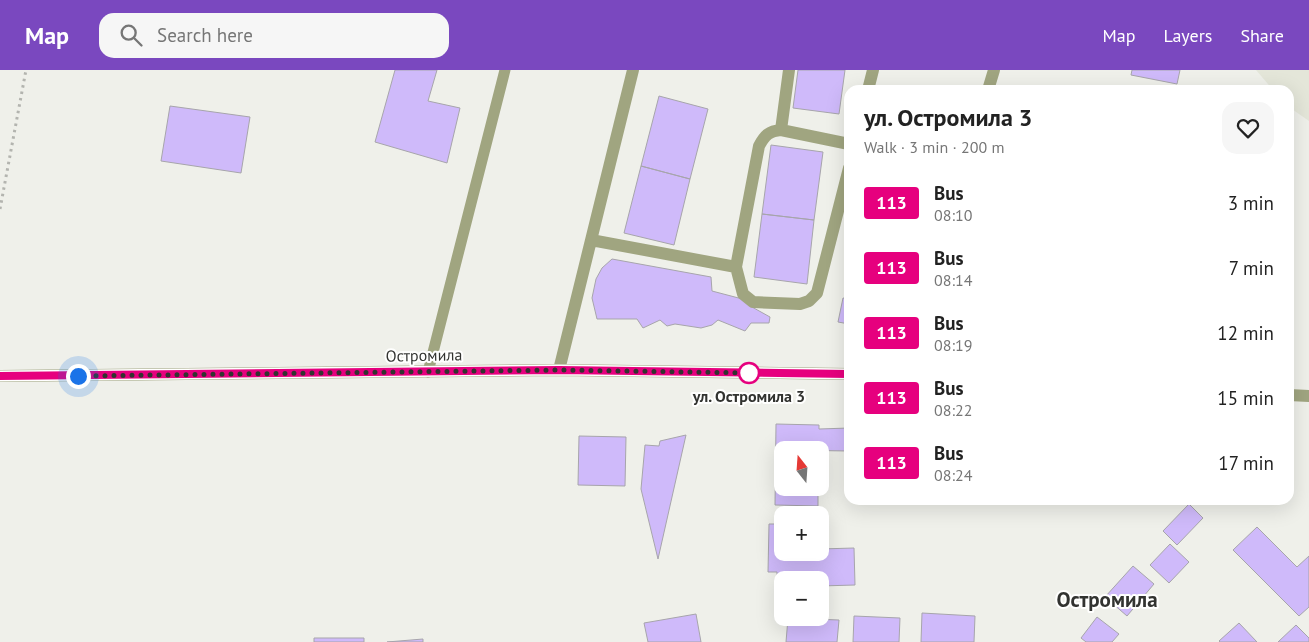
<!DOCTYPE html>
<html lang="en">
<head>
<meta charset="utf-8">
<style>
  body { margin:0; font-family:"PT Sans",sans-serif; background:#f6f6f6; color:#222; height:100vh; display:flex; flex-direction:column; font-size:19px; white-space:nowrap }
  * { box-sizing:border-box; margin:0 }
  p { font-size:16px; color:#767676 }
  .icon { flex:none; width:28px; height:28px; fill:none; stroke:currentColor; stroke-width:2; stroke-linecap:round; stroke-linejoin:round }
  .map { position:relative; flex:1; overflow:hidden }
  .panel { position:absolute; left:844px; top:15px; width:450px; height:420px; display:flex; flex-direction:column; background:#fff; border-radius:15px; box-shadow:0 5px 20px #0002 }
  .panel>* { flex:none }
  .badge { padding:0 10px; border-radius:4px; font-size:18px; line-height:32px }
  .needle { width:32px; rotate:343deg }
  .buttons { position:absolute; left:774px; top:371px; display:grid; gap:10px }
  .buttons a { display:grid; place-items:center; width:55px; height:55px; border-radius:10px; background:#fff; box-shadow:0 5px 20px #0002; font-size:25px }
  .you { position:absolute; width:25px; height:25px; margin:-12px; border:4px solid #fff; border-radius:50%; background:#1a73e8; box-shadow:0 0 0 8px #1a73e833 }
  .map>.badge { position:absolute; translate:-50% -50%; box-shadow:0 0 0 2px #fff }
  .round { display:grid; place-items:center; flex:none; width:52px; height:52px; border-radius:15px; background:#f6f6f6 }
  .overview { display:flex; align-items:center; justify-content:space-between; height:85px; padding:0 20px }
  h1 { font-size:24px; font-weight:800; line-height:38px }
  ul { padding:0; list-style:none }
  li { display:flex; align-items:center; gap:15px; height:65px; padding:0 20px }
  li div { flex:1 }
  li b { display:block; font-size:19px }
  li em { font-style:normal }
  li .badge { min-width:55px; font-weight:700; text-align:center }
  header { display:flex; align-items:center; gap:30px; box-sizing:border-box; height:70px; padding:0 25px; background:#7a48bf; color:#fff }
  header strong { font-size:24px }
  nav { display:flex; gap:28px; margin-inline-start:auto; font-size:18px }
  .search { width:350px; height:45px; background:#f6f6f6; display:flex; align-items:center; gap:12px; box-sizing:border-box; padding:0 18px; border-radius:15px; color:#767676; font-size:19px }
  .map>svg:first-child { display:block }
  .built { fill:#e4e6d9 }
  .building { fill:#cfbafa; stroke:#a7a5ab }
  .lines { fill:none; stroke-linecap:round; stroke-linejoin:round }
  .path { stroke:#b3b4af; stroke-width:3; stroke-dasharray:2.5 4; stroke-linecap:butt }
  .service { stroke:#a0a580; stroke-width:11 }
  .minor { stroke:#a0a580; stroke-width:12 }
  .line-casing { stroke:#fff; stroke-width:11 }
  .line { stroke:#e6007e; stroke-width:8 }
  .walk { stroke:#323330; stroke-width:5; stroke-dasharray:0 9 }
  .stop-dot { fill:#fff; stroke:#e6007e; stroke-width:2.5 }
  .labels { text-anchor:middle; dominant-baseline:central; stroke-width:4; stroke-linejoin:round; paint-order:stroke }
  .street-label { font-size:16px; fill:#323330; stroke:#fffffe }
  .stop-label { font-size:16px; font-weight:bold; fill:#323330; stroke:#fffffe }
  .district-label { font-size:21px; font-weight:bold; fill:#323330; stroke:#fffffe }
</style>
</head>
<body>
<header>
<strong>Map</strong>
<div class="search"><svg class="icon" aria-label="search" viewBox="0 0 24 24"><circle cx="10" cy="10" r="6"/><path d="M15 15l6 6"/></svg>Search here</div>
<nav><a>Map</a><a>Layers</a><a>Share</a></nav>
</header>
<div class="map">
<svg width="1309" height="572" viewBox="0 0 1309 572">
  <rect width="100%" height="100%" fill="#eff0ea"/>
  <path class="built" d="M1256 0H1309V51L1289 37V20H1273Z"/>
  <path class="building" d="M395 0H437L428 31 460 38 447 93 375 72Z
    M798 0H845L839 44 793 38Z
    M1132 0H1180L1177 14 1131 5Z
    M659 26 708 39 690 109 641 96Z
    M170 36 250 47 241 103 161 91Z
    M771 75 823 82 814 150 762 144Z
    M641 96 690 109 674 175 624 163Z
    M762 144 814 150 807 214 754 207Z
    M612 189 711 207 712 221 750 231 752 237 770 247 769 253H751L745 261 718 250 712 255 701 258 675 254 667 256 660 250 643 258 637 249H597L592 228 596 209 602 198Z
    M843 228 849 229V254L838 252Z
    M776 354 819 355V359L849 358V381L782 380V418H818V436L775 435Z
    M686 365 658 489 641 419 645 375 659 376 660 371Z
    M579 366 626 367 625 416 578 415Z
    M1189 434 1203 448 1177 475 1163 461Z
    M769 454H782V482H820V479L854 478 855 515 820 516V510H782V517H777V502H768Z
    M1257 457 1297 497 1309 486V537L1299 546 1233 480Z
    M1170 474 1189 492 1169 513 1150 495Z
    M1133 496 1154 514 1127 546 1105 527Z
    M922 543 975 546 974 572H921Z
    M696 544 701 572H648L644 553Z
    M854 546 900 548 899 572H853Z
    M1097 547 1119 564 1112 572H1086L1081 568Z
    M788 548 839 550 837 572H786Z
    M1239 553 1257 572H1220L1219 571Z
    M1296 555 1309 568V572H1278Z
    M314 568H364V572H314Z
    M423 569V572H387Z"/>
  <g class="lines">
    <path class="path" d="M0 139 26 0"/>
    <path class="service" d="M428 302 505 0"/>
    <path class="minor" d="M868 20 873 0
      M988 20 994 0
      M781 60 789 0
      M849 74 781 60C769 61 765 65 759 76L736 197 743 224 753 232 800 234 809 231 817 223 849 98
      M591 170 736 197
      M559 300 633 0
      M0 306 559 300 849 304
      M1289 325 1309 326"/>
  </g>
  <g class="lines">
    <g class="line-casing">
      <path id="line" d="M0 306 559 300 849 304"/>
    </g>
    <use href="#line" class="line"/>
    <path class="walk" d="M78 306 559 300 752 303H749"/>
  </g>
  <circle class="stop-dot" cx="749" cy="303" r="10"/>
  <g class="labels">
    <g class="street-label">
      <text transform="translate(424 285) rotate(-1)">Остромила</text>
    </g>
    <g class="stop-label">
      <text x="749" y="326">ул. Остромила 3</text>
    </g>
    <g class="district-label">
      <text x="1107" y="529">Остромила</text>
    </g>
  </g>
</svg>
<div class="buttons">
<a><svg class="needle" viewBox="-14 -14 28 28"><path d="M0-13l5 13h-10z" fill="#e53935"/><path d="M0 13l5-13h-10z" fill="#767676"/></svg></a>
<a>+</a>
<a>−</a>
</div>
<div class="you" style="left:78px;top:306px"></div>
<section class="panel">
<div class="overview"><div><h1>ул. Остромила 3</h1><p>Walk · 3 min · 200 m</p></div><a class="round"><svg class="icon" aria-label="heart" viewBox="0 0 24 24"><path d="M12 20l-8-8c-3-5 5-10 8-4 3-6 11-1 8 4z"/></svg></a></div>
<ul>
<li><span class="badge" style="background:#e6007e;color:#fff">113</span><div><b>Bus</b><p>08:10</p></div><em>3 min</em></li>
<li><span class="badge" style="background:#e6007e;color:#fff">113</span><div><b>Bus</b><p>08:14</p></div><em>7 min</em></li>
<li><span class="badge" style="background:#e6007e;color:#fff">113</span><div><b>Bus</b><p>08:19</p></div><em>12 min</em></li>
<li><span class="badge" style="background:#e6007e;color:#fff">113</span><div><b>Bus</b><p>08:22</p></div><em>15 min</em></li>
<li><span class="badge" style="background:#e6007e;color:#fff">113</span><div><b>Bus</b><p>08:24</p></div><em>17 min</em></li>
</ul>
</section>
</div>
</body>
</html>
